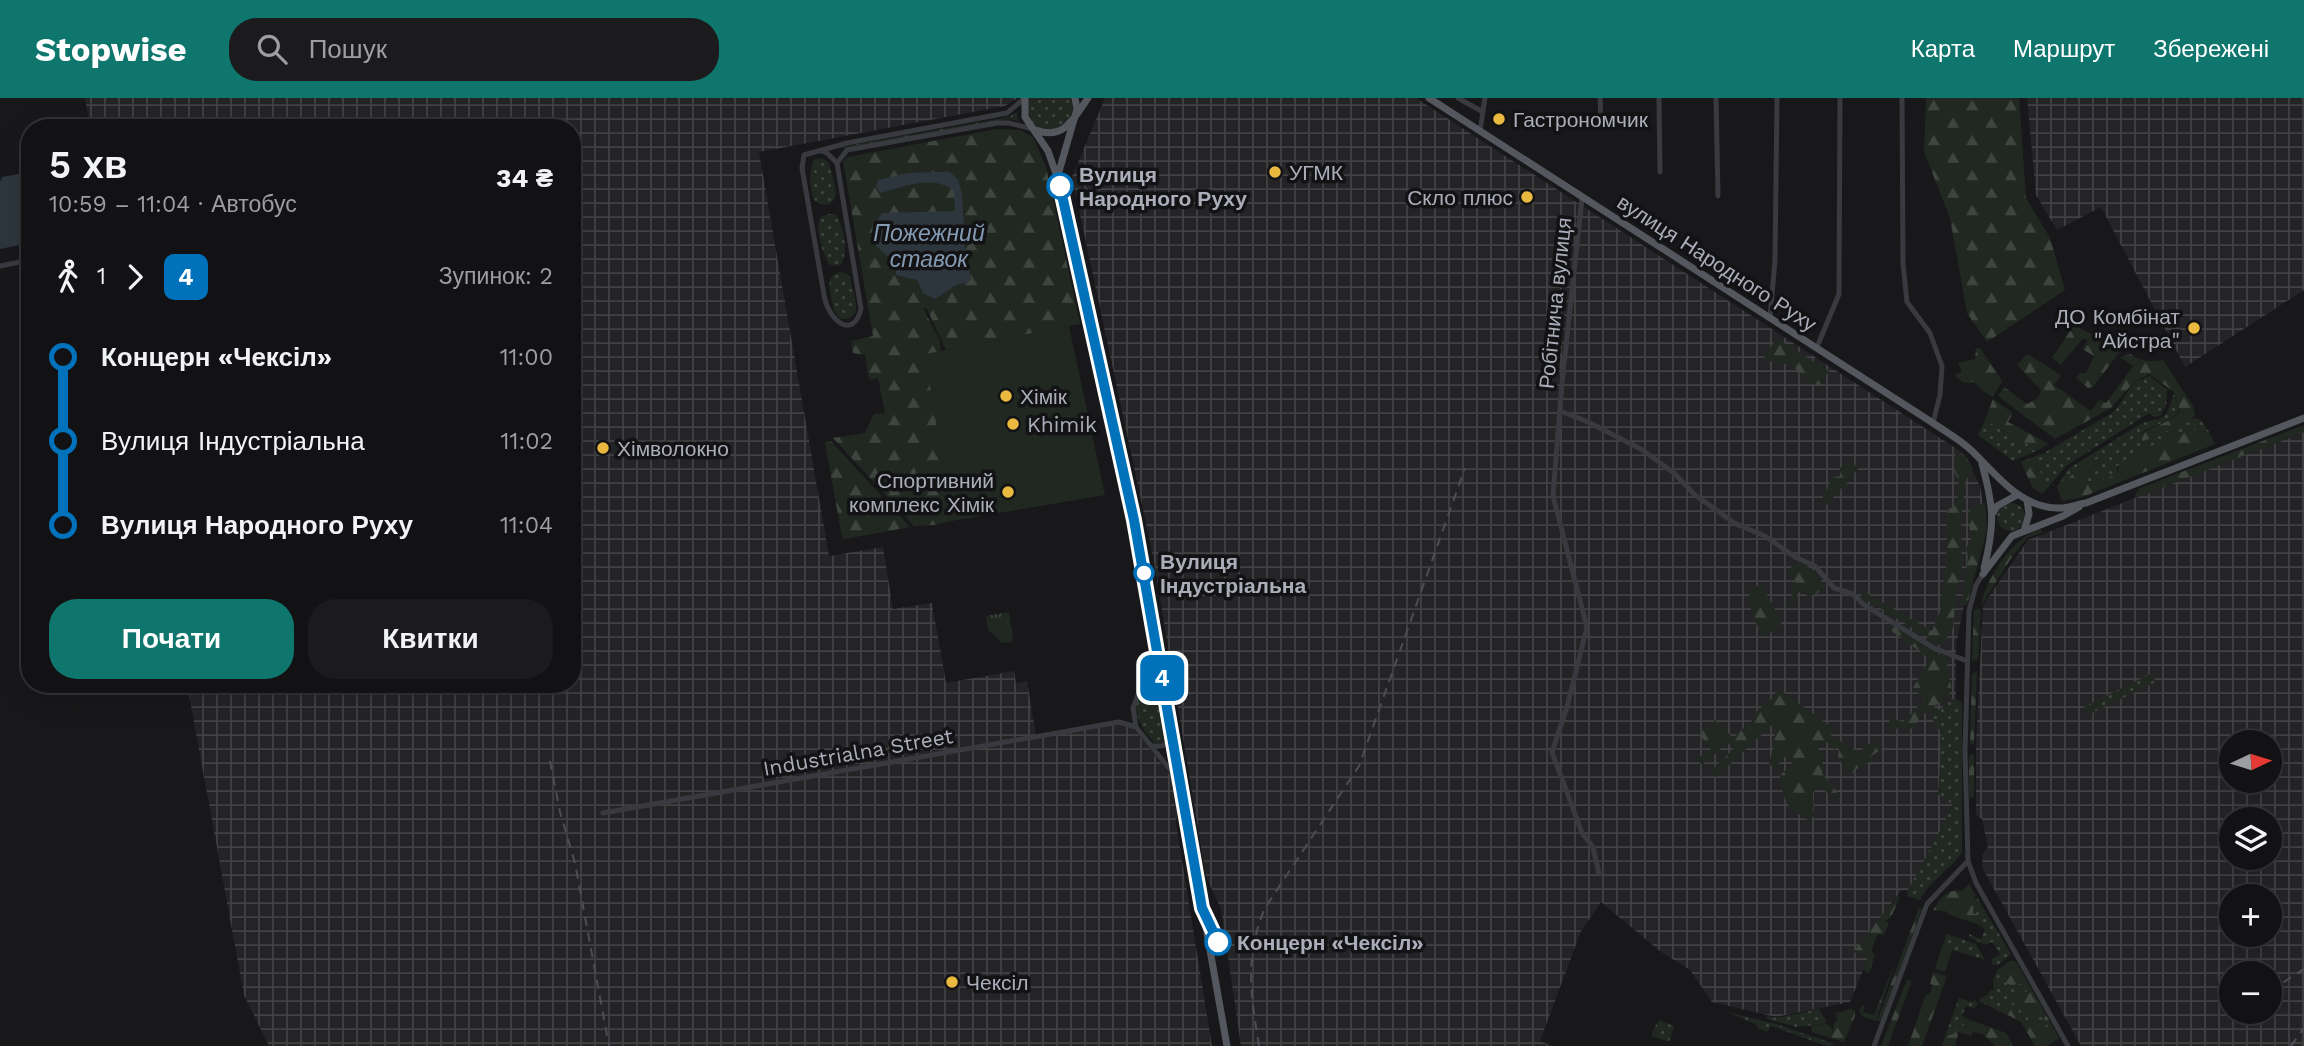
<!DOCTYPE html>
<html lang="uk">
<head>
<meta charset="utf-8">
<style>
  body { margin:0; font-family:"Work Sans",sans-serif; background:#1b1b1d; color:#f1f3f6; height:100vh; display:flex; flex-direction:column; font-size:26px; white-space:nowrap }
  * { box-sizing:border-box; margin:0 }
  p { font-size:23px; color:#9c9ea0 }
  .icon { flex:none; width:38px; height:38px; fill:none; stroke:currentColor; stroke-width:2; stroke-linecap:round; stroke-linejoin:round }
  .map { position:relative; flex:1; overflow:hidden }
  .sheet { position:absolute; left:21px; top:21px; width:560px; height:574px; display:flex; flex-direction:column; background:#121214; border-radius:28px; box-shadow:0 7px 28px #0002,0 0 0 2px #313234 }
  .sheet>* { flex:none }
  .badge { padding:0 14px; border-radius:10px; font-size:24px; line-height:46px }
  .needle { width:46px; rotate:86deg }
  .buttons { position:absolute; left:2219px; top:632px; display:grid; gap:14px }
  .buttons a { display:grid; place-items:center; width:63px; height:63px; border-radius:50%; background:#121214; box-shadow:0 7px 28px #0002,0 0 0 2px #313234; font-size:35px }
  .map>.badge { position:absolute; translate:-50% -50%; box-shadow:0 0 0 4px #fff }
  .legs { display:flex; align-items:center; gap:10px; height:77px; padding:0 28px; font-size:23px }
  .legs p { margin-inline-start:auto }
  .overview { display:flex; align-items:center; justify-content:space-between; height:119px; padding:0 28px }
  h1 { font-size:38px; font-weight:600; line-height:52px }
  .cta { display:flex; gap:14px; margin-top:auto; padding:14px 28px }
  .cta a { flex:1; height:80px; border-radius:28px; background:#0f766e; color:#fff; font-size:28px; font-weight:600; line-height:80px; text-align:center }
  .cta a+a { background:#1b1b1d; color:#f1f3f6 }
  ul { padding:0 28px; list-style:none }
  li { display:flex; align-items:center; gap:24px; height:84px; font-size:26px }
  li i { display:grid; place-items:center; width:10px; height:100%; margin:0 9px; background:currentColor }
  li i::after { content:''; width:18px; height:18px; margin:-9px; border:5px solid; border-radius:50%; background:#121214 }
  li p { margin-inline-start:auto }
  li:first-child i { background:linear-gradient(#0000 50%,currentColor 0) }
  li:last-child i { background:linear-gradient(currentColor 50%,#0000 0) }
  header { display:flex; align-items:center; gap:42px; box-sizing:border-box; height:98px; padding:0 35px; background:#0f766e; color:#fff }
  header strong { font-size:33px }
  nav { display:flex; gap:38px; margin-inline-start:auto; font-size:24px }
  .search { width:490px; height:63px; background:#1b1b1d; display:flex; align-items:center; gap:18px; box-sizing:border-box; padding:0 24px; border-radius:28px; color:#9c9ea0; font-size:26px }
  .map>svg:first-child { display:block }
  .industrial { fill:url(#industrial-grid); fill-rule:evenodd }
  .grass { fill:url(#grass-dots) }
  .forest { fill:url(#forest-firs) }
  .park { fill:url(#park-tufts) }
  .garden { fill:#202821 }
  .water { fill:#2e363d }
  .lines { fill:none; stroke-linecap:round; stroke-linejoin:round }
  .minor { stroke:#393a3f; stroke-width:5 }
  .major { stroke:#55575e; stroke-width:7 }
  .rail { stroke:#4c4e54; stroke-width:2; stroke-dasharray:9 7; stroke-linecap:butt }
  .line-1-casing { stroke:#fff; stroke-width:16 }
  .line-1 { stroke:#0072bc; stroke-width:10 }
  .poi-dot { fill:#eab940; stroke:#131315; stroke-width:2.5 }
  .stop-1-dot { fill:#fff; stroke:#0072bc; stroke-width:3.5 }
  .labels { text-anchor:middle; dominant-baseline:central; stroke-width:7; stroke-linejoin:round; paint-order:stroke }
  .poi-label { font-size:21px; fill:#abaeb9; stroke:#131315; text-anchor:start }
  .stop-label { font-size:21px; font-weight:bold; fill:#abaeb9; stroke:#131315; text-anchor:start }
  .street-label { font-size:21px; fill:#abaeb9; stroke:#131315 }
  .water-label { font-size:23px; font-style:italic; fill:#849ab2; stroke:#131315 }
</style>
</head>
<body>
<header>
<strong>Stopwise</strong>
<div class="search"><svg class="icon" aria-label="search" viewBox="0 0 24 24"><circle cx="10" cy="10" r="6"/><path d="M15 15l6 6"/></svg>Пошук</div>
<nav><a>Карта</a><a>Маршрут</a><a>Збережені</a></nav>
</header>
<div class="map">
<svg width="2304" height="948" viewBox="0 0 2304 948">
  <defs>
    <pattern id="industrial-grid" width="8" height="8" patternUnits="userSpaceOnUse" patternTransform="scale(1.75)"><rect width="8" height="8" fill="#242427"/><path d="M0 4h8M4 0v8" fill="none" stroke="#414144"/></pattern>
    <pattern id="grass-dots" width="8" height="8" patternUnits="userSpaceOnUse" patternTransform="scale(1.75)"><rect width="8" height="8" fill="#202821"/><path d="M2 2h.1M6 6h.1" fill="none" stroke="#3e453f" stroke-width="1.8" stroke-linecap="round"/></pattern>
    <pattern id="forest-firs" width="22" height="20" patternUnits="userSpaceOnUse" patternTransform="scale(1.75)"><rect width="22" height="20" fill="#202821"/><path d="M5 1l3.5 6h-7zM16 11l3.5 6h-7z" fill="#3e453f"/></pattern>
    <pattern id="park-tufts" width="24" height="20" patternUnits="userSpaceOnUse" patternTransform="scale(1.75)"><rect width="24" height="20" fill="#202821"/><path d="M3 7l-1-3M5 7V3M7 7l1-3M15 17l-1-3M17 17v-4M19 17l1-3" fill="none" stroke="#3e453f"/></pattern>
  </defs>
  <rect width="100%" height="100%" fill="#18181a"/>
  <path class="industrial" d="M85 0H1018L1005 8 759 54 829 458 883 449 893 511 932 505 946 585 1014 573 1016 585 1027 583 1036 638 1119 624 1131 627 1174 682 1178 710 1176 725 1212 948H269L244 897 187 586H572V30H90Z
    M1105 0H1416L1963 355 1980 388 1986 422 1974 458 1956 547V743L1908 792 1901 793 1854 854 1869 858 1850 904 1776 919 1712 904 1690 872 1661 854 1601 804 1581 833 1540 943 1552 948H1241L1221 811 1206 779 1153 458 1072 79Z
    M2027 0H2304V192L2185 269 2101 109 2057 132 2036 97Z
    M2304 334V948H2081L1983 771 1982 757 1988 749 1982 721 1977 718 1976 714V646L1983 507 2028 442ZM2231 644H2270V682H2231ZM2231 721H2270V760H2231ZM2231 798H2270V836H2231ZM2231 875H2270V914H2231Z"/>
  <path class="grass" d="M1028 0H1071C1083 36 1022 48 1028 0Z
    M1017 14 1018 23 1009 21 846 50H836L1009 19Z
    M822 60 829 65C831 74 837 90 835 99 833 107 822 109 816 104 809 96 808 68 815 61Z
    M827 116H835C844 125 850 160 839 168L830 167C824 162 816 131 819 123 820 118 823 118 827 116Z
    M839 174 846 175 850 179C852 189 857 203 856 213 854 220 844 223 838 219 833 215 828 186 830 181 832 177 835 176 839 174Z
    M2150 278 2167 292 2166 308 2160 318 2155 319 2149 315 2066 368 2049 388 2035 366 2022 367 2020 364 2044 355 2115 313 2134 284Z
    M2174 296 2179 313 2172 320 2140 335 2143 342 2194 320 2201 322 2211 337 2191 331 2136 355V362L2117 368V377L2093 384 2087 383 2088 373 2100 365 2098 361 2079 369 2066 383H2061L2068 371 2142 325 2162 320 2167 314Z
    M1985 322 2038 352 2013 363 1978 337Z
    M1997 419a14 14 0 1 1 28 0a14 14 0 1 1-28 0Z
    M2152 575 2156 584 2088 617 2084 609Z
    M1150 586 1158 589 1168 641 1163 645H1155C1139 630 1124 600 1150 586Z
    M1953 601 1961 603 1962 606V754C1951 772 1929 783 1920 802L1907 798 1908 792 1951 712 1952 706 1938 696 1942 638 1934 627 1941 636 1942 635 1934 625 1932 617Z
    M1976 798 2011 856 1998 867H1992V861L2000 856 1992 844 1985 847 1969 839V836L1981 841 1985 831 1977 826 1980 822 1973 816 1974 807 1978 806Z
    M1947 836 1976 846 1985 862 1952 852 1949 849H1942Z
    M2010 863 2016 864 2059 940 2047 948H2035L2021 924 1979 903V901L1988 896 1990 892H1994C1991 877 1998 871 2010 863Z
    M1959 900 1972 904 1975 902 1978 906 1974 910 1966 908 1962 918 1970 922 1954 936 1945 938Z
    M1819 911 1827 924 1824 926 1797 929 1767 921V918L1777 920Z
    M1727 914 1776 926 1835 946 1827 948 1771 928 1767 934 1757 930V927Z
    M1659 922 1674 928 1669 944 1652 938V934Z"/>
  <path class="forest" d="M1926 0H2019L2026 100 2050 140 2065 192 1987 244 1967 215 1950 120 1924 54Z
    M997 31 1020 32 1033 39 1046 69 1080 226 946 252 927 211 923 210 940 243 952 423 934 427 914 428 833 340 865 335 874 316 885 315 878 280 869 282 865 257 853 255 851 243 873 238 843 63 848 59Z
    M2074 227 2097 239 2108 251 2125 244 2127 249 2121 252 2093 289 2088 290 2076 280 2080 275H2086L2094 258 2082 251 2088 242 2083 240 2061 267 2052 260Z
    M1776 240 1829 273 1819 288C1804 284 1804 275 1791 268 1784 264 1772 264 1763 262Z
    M1976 250H1980L2002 283 1993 299 1983 293 1974 284 1964 285 1954 277 1962 274 1958 265 1975 261Z
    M2027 256 2061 277 2054 287 2091 313 2099 302 2106 305 2133 268 2120 259 2131 256C2140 264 2152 264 2163 262L2193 308 2195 317 2189 324 2143 343 2140 336 2172 321 2180 314 2174 294 2149 276 2134 284 2111 310 2055 341 1998 298 2004 289 2027 306 2038 300 2041 292 2017 267Z
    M1993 301 2013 315 2008 324 2049 346 2038 352 1985 322Z
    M2304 327V334L2135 400V397L2140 390Z
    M2191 331 2211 337 2215 346 2080 400 2062 403 2057 389 2061 383H2066L2079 369 2098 361 2100 365 2088 373 2087 383 2093 384 2117 377 2119 367 2136 362V355Z
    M827 343H831L910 429 845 441 842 439 825 345Z
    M1955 356 1965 357 1973 370 1965 384 1961 425 1962 468 1956 494 1953 530 1941 548 1861 498 1862 494 1868 496 1932 533 1942 508 1940 504 1946 470 1947 412 1957 407 1959 382 1954 374Z
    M1850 363 1859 370 1848 382 1846 389 1840 391 1827 407 1822 401 1832 380 1840 378V370Z
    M2035 366 2049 388 2042 396 2033 390 2022 367Z
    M1985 404 1987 432 1967 507H1961L1968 459 1966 450 1971 442 1968 414Z
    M2040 431 2043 434 2027 440 2012 459 1981 508C1986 480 2012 441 2040 431Z
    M1798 462 1814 473 1825 488 1818 495 1808 499 1802 492 1797 496V502L1788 509 1785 506 1792 500 1793 489 1796 485 1788 473Z
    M1762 487 1781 523V527L1765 538C1754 528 1746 503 1751 489Z
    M1981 510 1978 561 1972 563 1974 512Z
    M1892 527 1946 560 1952 593 1927 616 1919 613 1920 617 1917 625 1909 632 1902 628 1895 632 1887 628 1891 620 1903 624 1925 601 1913 590 1930 561 1889 531Z
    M1977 573 1974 646 1970 647 1972 576Z
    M1779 591 1834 631 1831 638 1859 654 1874 642 1882 651 1870 659 1872 663 1859 669 1850 677 1838 660 1839 651H1834L1825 643 1819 645 1818 651 1823 656 1822 675 1838 696 1833 700 1819 687 1813 695 1814 718 1810 723C1785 708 1785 707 1780 678L1793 664 1786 658 1774 671 1769 665 1774 648 1775 630 1772 627 1716 679 1710 674 1733 651 1728 645 1702 667 1697 661 1711 651 1699 636 1716 622 1733 640 1755 620 1754 617 1765 605H1768Z
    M1974 655V699L1969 700V658Z
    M1969 786 1976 798 1974 800 1977 802 1978 806 1974 807 1973 816H1979L1980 822 1977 826 1950 817 1945 813 1933 812C1941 800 1947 790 1962 793Z
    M1897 799H1900L1891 819 1885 824 1889 825 1884 837H1877L1871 854 1875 856 1869 876 1863 872 1868 858 1853 854Z
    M1919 810 1922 811 1881 923H1877Z
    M1949 848 1952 852 1945 874 1935 871 1942 849Z
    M1896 862 1876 923 1862 918 1859 912 1863 907 1865 908 1863 914 1874 917Z
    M2010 863 2016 864 2059 940 2055 942 2038 909 2035 917C2023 913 2018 909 2014 897L2022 894 2026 899 2027 894 2022 886 2011 887 2001 883 1997 872Z
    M1933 874 1947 878 1922 948H1908L1926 896 1929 897 1933 887 1930 886Z
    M1907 882H1911V885L1888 948H1881Z
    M2002 904 2012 906 2018 914 2027 918 2024 924 1996 912 2001 911Z
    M1851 911 1855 913V918L1844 944 1812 934 1811 928 1827 926 1830 928 1833 935 1834 925 1837 922 1836 915Z
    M1970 922 2006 935 2013 948H1995L1984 937 1973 933 1971 938 1959 934 1955 947 1957 948H1942L1945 938 1954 936 1956 929 1965 927Z
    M2033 924 2052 944 2047 948H2035L2026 932 2031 929Z"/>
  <path class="park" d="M1009 514 1013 544 1002 545 988 531 986 518Z"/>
  <path class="garden" d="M1069 228 1105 397 952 423 925 256Z"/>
  <path class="water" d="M30 74V145L0 151V84L2 79Z
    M933 74H950L958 82 962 95 965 150 971 181 968 185C955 184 946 195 935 201L923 195 917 182 896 177 895 165 873 145 874 127 882 115 955 113 954 93C933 76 904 89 880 95L876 88 878 82 908 75Z"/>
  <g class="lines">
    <path class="minor" d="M1025 0 1007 15 847 45 804 57 802 70 824 197C828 222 853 243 861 211L837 65 847 52 997 25H1009L1033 31
      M1458 0 1483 14
      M1600 0 1601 21
      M1659 0 1660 74
      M1716 0 1718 98
      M1902 0 1903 166 1907 204 1930 235 1942 268 1940 297 1933 325
      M1480 33 1485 0
      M821 53 827 55 837 65
      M1582 100 1562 285 1553 398 1587 529 1567 609 1552 654 1582 735 1593 749 1599 776
      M0 168 30 162
      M1770 220 1775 162 1777 0
      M1817 249 1839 196 1840 0
      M1560 313 1586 323 1641 351 1674 375 1695 397 1736 426 1765 438 1795 459 1815 468 1834 490 1853 496 1863 506 1934 550 1967 563
      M1983 476 1976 487 1969 513 1965 653 1968 763 1976 785 2068 948
      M1155 551 1133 610 1136 629 1179 683
      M1141 590 1150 584 1163 587
      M1152 648H1162L1173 643
      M603 715 1119 624 1136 629
      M1874 948 1927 806 1968 763"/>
    <path class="major" d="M1025 0V19L1048 53 1060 87 1129 395 1227 948
      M1429 0 1933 325C1946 334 1961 342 1972 353 1997 377 2021 411 2060 410 2068 410 2078 406 2086 405L2304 320
      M1036 32C1064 43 1074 20 1088 0
      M1058 77 1077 11 1075 0
      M1982 366C1994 409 1995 427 1984 470
      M1993 415 1997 408 2017 397
      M2024 433 2029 416 2027 402
      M1983 476 2012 438 2063 418 2079 409"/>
    <path class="rail" d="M550 663 560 714 575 765 609 948
      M2270 893 2304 871
      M1259 948C1251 898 1244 859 1265 810L1359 668 1465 370
      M2291 948 2304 930"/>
  </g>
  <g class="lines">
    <g class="line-1-casing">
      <path id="line-1" d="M1060 88 1134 422 1202 810 1218 844"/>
    </g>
    <use href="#line-1" class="line-1"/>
  </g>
  <g class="poi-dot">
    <circle cx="1499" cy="21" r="7"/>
    <circle cx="1275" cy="74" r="7"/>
    <circle cx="1527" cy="99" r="7"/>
    <circle cx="2194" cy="230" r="7"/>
    <circle cx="1006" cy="298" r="7"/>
    <circle cx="1013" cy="326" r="7"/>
    <circle cx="603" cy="350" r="7"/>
    <circle cx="1008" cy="394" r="7"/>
    <circle cx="952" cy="884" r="7"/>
  </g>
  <g class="stop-1-dot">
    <circle cx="1060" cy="88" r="12"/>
    <circle cx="1144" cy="475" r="9"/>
    <circle cx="1218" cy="844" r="12"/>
  </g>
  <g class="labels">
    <g class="poi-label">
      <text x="1513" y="21">Гастрономчик</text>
      <text x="1289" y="74">УГМК</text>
      <text x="1513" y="99" text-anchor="end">Скло плюс</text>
      <text x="2180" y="218" text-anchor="end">ДО Комбінат<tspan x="2180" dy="24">"Айстра"</tspan></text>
      <text x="1020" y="298">Хімік</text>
      <text x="1027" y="326">Khimik</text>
      <text x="617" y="350">Хімволокно</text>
      <text x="994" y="382" text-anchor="end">Спортивний<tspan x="994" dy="24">комплекс Хімік</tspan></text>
      <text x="966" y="884">Чексіл</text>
    </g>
    <g class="stop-label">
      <text x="1079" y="76">Вулиця<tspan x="1079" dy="24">Народного Руху</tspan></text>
      <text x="1160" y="463">Вулиця<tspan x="1160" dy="24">Індустріальна</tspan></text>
      <text x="1237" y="844">Концерн «Чексіл»</text>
    </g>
    <g class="street-label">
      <text transform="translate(1717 165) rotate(33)">вулиця Народного Руху</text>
      <text transform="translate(1555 205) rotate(-84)">Робітнича вулиця</text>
      <text transform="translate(858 654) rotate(-10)">Industrialna Street</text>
    </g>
    <g class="water-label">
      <text x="929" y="135">Пожежний<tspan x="929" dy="26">ставок</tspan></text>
    </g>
  </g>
</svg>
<div class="buttons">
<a><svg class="needle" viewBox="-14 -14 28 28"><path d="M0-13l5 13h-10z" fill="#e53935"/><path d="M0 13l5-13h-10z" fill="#9c9ea0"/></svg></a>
<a><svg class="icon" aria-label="layers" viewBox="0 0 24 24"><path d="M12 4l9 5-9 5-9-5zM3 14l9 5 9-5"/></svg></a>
<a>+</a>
<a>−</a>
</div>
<b class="badge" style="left:1162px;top:580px;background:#0072bc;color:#fff">4</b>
<section class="sheet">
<div class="overview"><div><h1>5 хв</h1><p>10:59 – 11:04 · Автобус</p></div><b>34 ₴</b></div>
<div class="legs"><svg class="icon" aria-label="walk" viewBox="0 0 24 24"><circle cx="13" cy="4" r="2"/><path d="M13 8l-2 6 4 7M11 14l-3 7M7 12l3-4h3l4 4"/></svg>1<svg class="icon" aria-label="forward" viewBox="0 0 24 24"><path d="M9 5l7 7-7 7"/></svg><b class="badge" style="background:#0072bc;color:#fff">4</b><p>Зупинок: 2</p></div>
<ul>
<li><i style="color:#0072bc"></i><b>Концерн «Чексіл»</b><p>11:00</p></li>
<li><i style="color:#0072bc"></i><span>Вулиця Індустріальна</span><p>11:02</p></li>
<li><i style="color:#0072bc"></i><b>Вулиця Народного Руху</b><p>11:04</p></li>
</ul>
<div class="cta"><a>Почати</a><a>Квитки</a></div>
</section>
</div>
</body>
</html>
